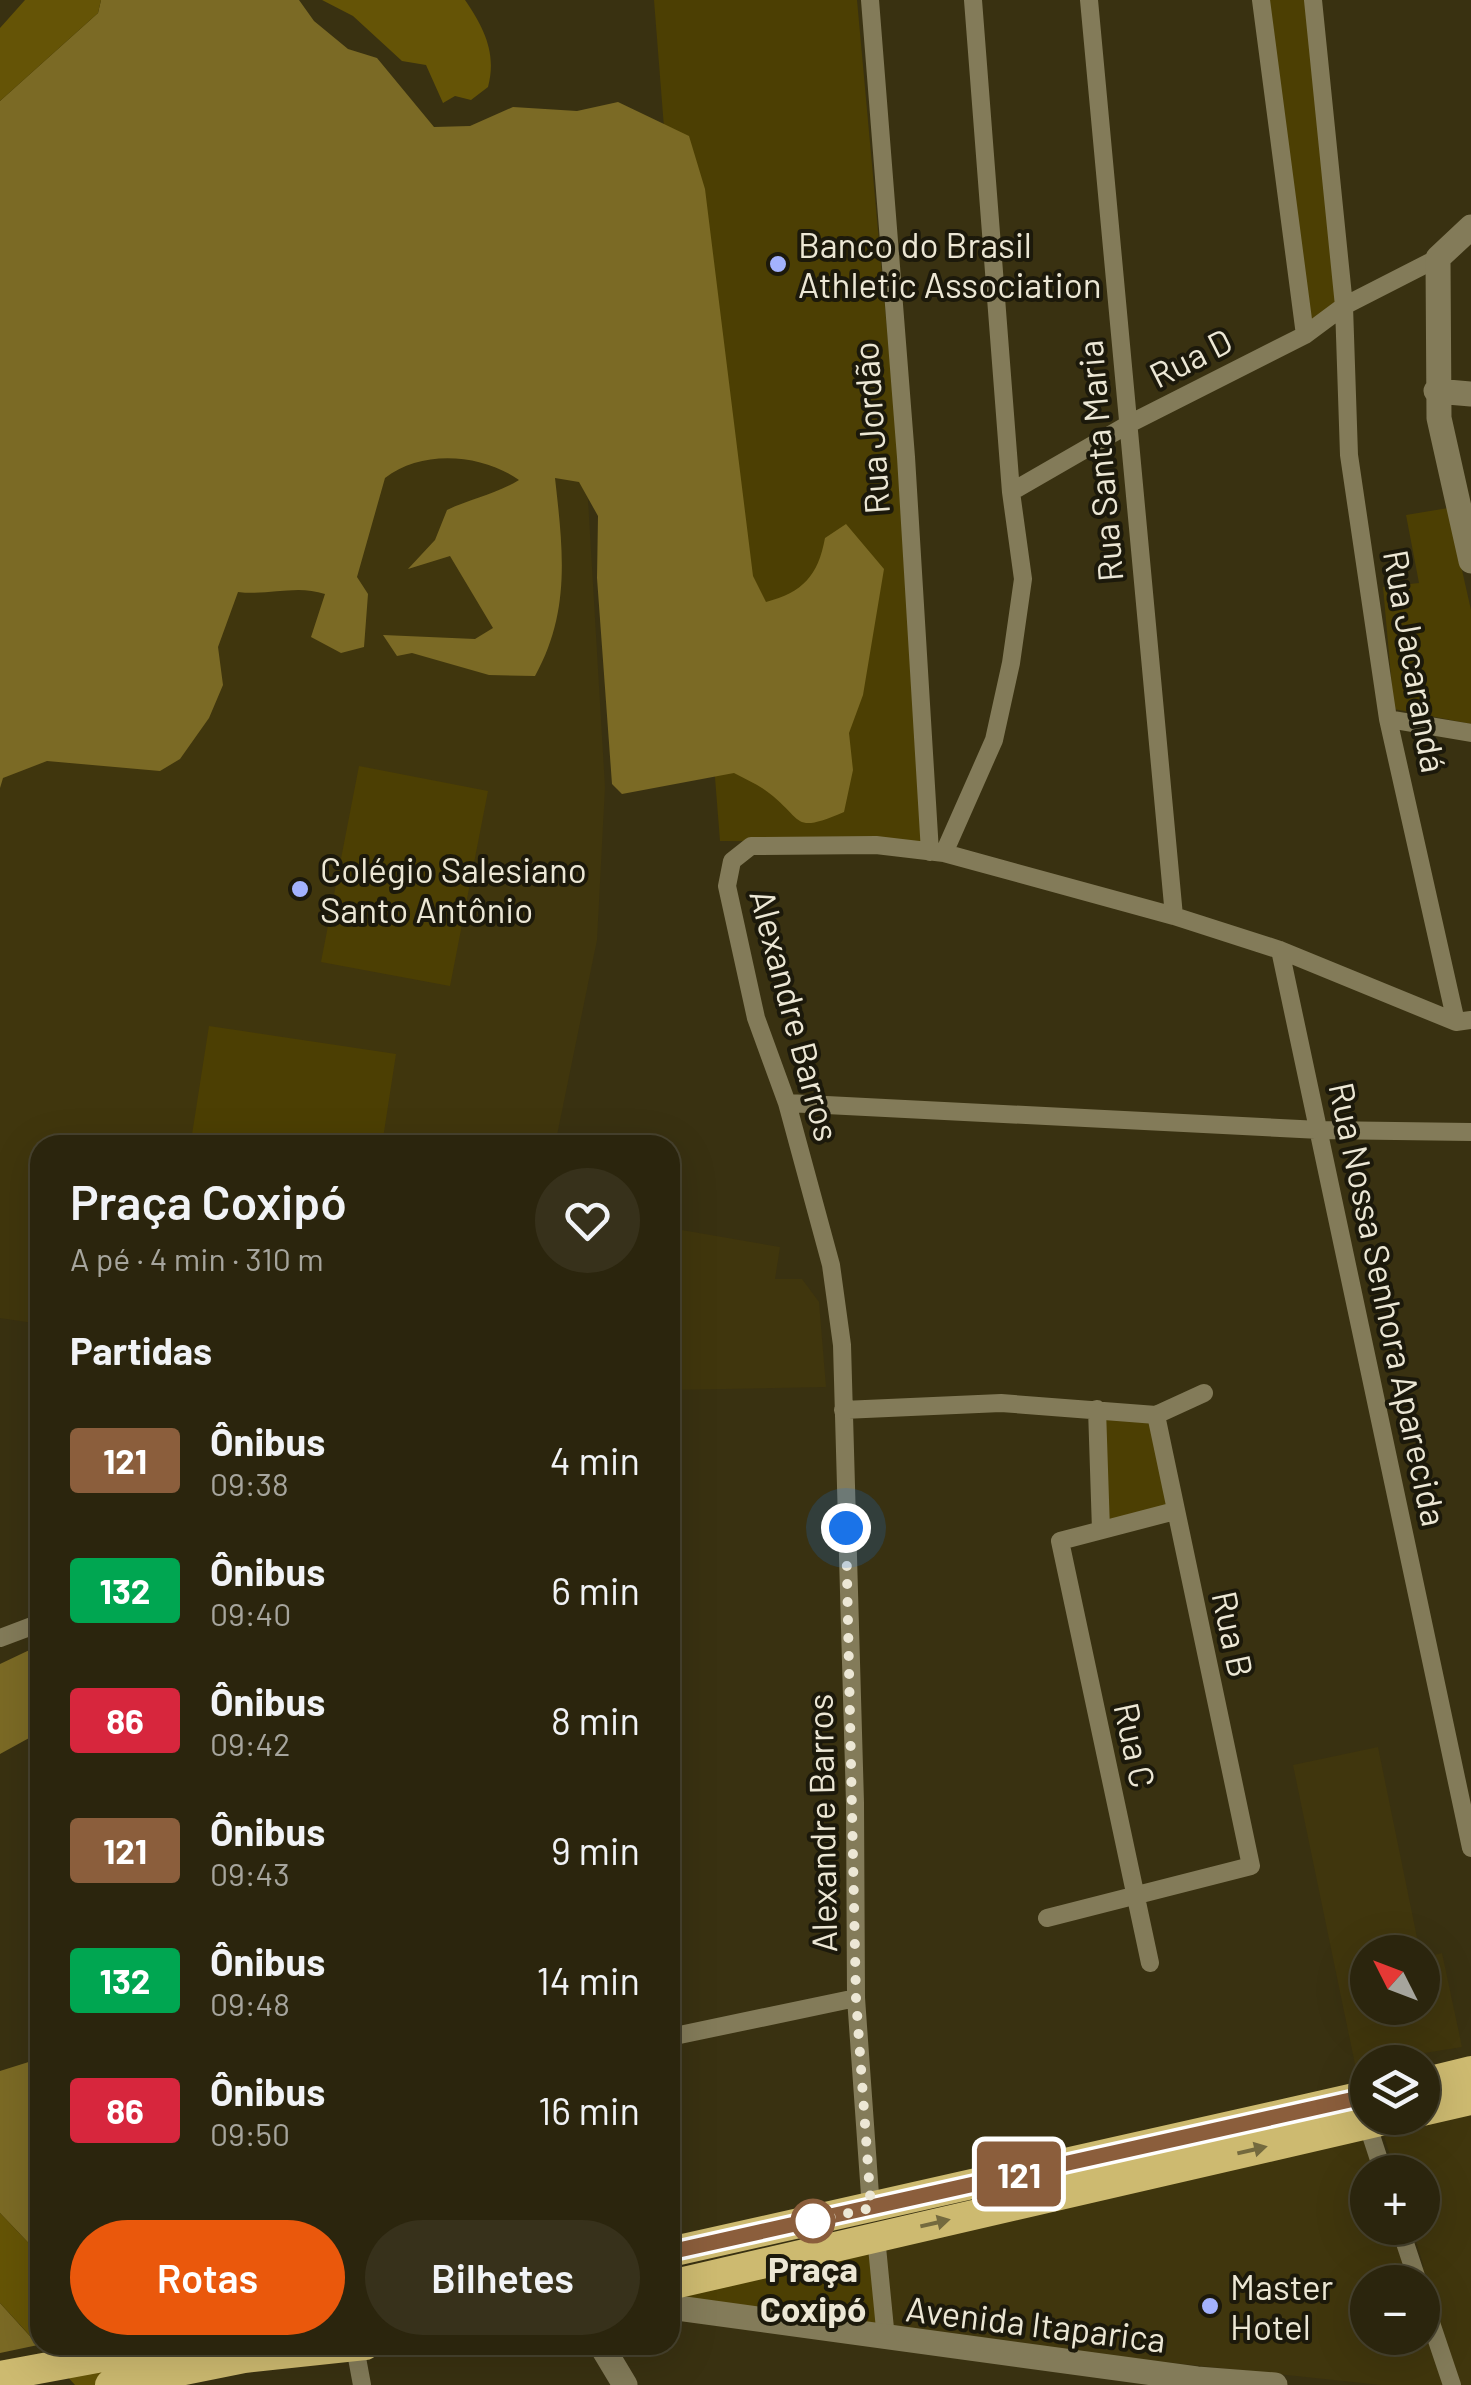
<!DOCTYPE html>
<html lang="pt">
<head>
<meta charset="utf-8">
<style>
  body { margin:0; font-family:Barlow,sans-serif; background:#37311b; color:#f1f3f6; height:100vh; display:flex; flex-direction:column; font-size:38px; white-space:nowrap }
  * { box-sizing:border-box; margin:0 }
  p { font-size:32px; color:#a6a59d }
  .icon { flex:none; width:55px; height:55px; fill:none; stroke:currentColor; stroke-width:2; stroke-linecap:round; stroke-linejoin:round }
  .map { position:relative; flex:1; overflow:hidden }
  .sheet { position:absolute; left:30px; top:1135px; width:650px; height:1220px; display:flex; flex-direction:column; background:#2b250d; border-radius:30px; box-shadow:0 10px 40px #0002,0 0 0 2px #47422e }
  .sheet>* { flex:none }
  .badge { padding:0 20px; border-radius:8px; font-size:35px; line-height:65px }
  .needle { width:65px; rotate:312deg }
  .fabs { position:absolute; left:1350px; top:1935px; display:grid; gap:20px }
  .fabs a { display:grid; place-items:center; width:90px; height:90px; border-radius:50%; background:#2b250d; box-shadow:0 10px 40px #0002,0 0 0 2px #47422e; font-size:50px }
  .you { position:absolute; width:50px; height:50px; margin:-25px; border:8px solid #fff; border-radius:50%; background:#1a73e8; box-shadow:0 0 0 15px #1a73e833 }
  .map>.badge { position:absolute; translate:-50% -50%; box-shadow:0 0 0 5px #fff }
  h2 { padding:0 40px; font-size:38px; line-height:90px }
  .round { display:grid; place-items:center; flex:none; width:105px; height:105px; border-radius:52px; background:#37311b }
  .summary { display:flex; align-items:center; justify-content:space-between; height:170px; padding:0 40px }
  h1 { font-size:48px; font-weight:600; line-height:75px }
  .action { display:flex; gap:20px; margin-top:auto; padding:20px 40px }
  .action a { flex:1; height:115px; border-radius:60px; background:#ea580c; color:#fff; font-size:40px; font-weight:600; line-height:115px; text-align:center }
  .action a+a { background:#37311b; color:#f1f3f6 }
  ul { padding:0; list-style:none }
  li { display:flex; align-items:center; gap:30px; height:130px; padding:0 40px }
  li div { flex:1 }
  li b { display:block; font-size:38px }
  li em { font-style:normal }
  li .badge { min-width:110px; font-weight:700; text-align:center }
  .map>svg:first-child { display:block }
  .built { fill:#40360d }
  .green { fill:#4c3f03 }
  .forest { fill:#7b6a25 }
  .water { fill:#655406 }
  .lines { fill:none; stroke-linecap:round; stroke-linejoin:round }
  .street { stroke:#837b59; stroke-width:18 }
  .secondary { stroke:#837b59; stroke-width:25 }
  .highway { stroke:#cdba70; stroke-width:30 }
  .oneway { fill:#746a3e }
  .line-casing { stroke:#fff; stroke-width:22 }
  .line { stroke:#8b5e3c; stroke-width:15 }
  .walk { stroke:#ece7d5; stroke-width:10; stroke-dasharray:0 18 }
  .poi-dot { fill:#a3b2fd; stroke:#1c190b; stroke-width:4 }
  .stop-dot { fill:#fff; stroke:#8b5e3c; stroke-width:5 }
  .labels { text-anchor:middle; dominant-baseline:central; stroke-width:8; stroke-linejoin:round; paint-order:stroke }
  .poi-label { font-size:35px; fill:#ece7d5; stroke:#1c190b; text-anchor:start }
  .street-label { font-size:35px; fill:#ece7d5; stroke:#1c190b }
  .stop-label { font-size:35px; font-weight:bold; fill:#ece7d5; stroke:#1c190b }
</style>
</head>
<body>
<div class="map">
<svg width="1471" height="2385" viewBox="0 0 1471 2385">
  <rect width="100%" height="100%" fill="#393111"/>
  <path class="built" d="M0 364 586 466 605 787 597 940 555 1145H40V1324L0 1318Z
    M670 1228 780 1247 775 1279H802L819 1302 826 1387 670 1390Z
    M1378 1747 1420 1952H1368V2008H1422L1423 1958 1442 1953 1462 2047 1368 2062 1367 2067 1356 2069 1293 1765Z
    M1471 2112V2385H1459L1417 2269 1424 2267 1412 2228H1422V2172H1395L1382 2129Z
    M1365 2135 1377 2172H1368V2228H1394L1412 2282H1368V2338H1422L1423 2316 1444 2385H1381L892 2333 884 2248Z"/>
  <path class="green" d="M654 0H857L905 527 923 842 720 841Z
    M1269 0H1310L1338 304 1311 323Z
    M1448 508 1471 610V724L1394 709 1383 587 1419 583 1406 515Z
    M359 766 488 791 450 986 321 962Z
    M209 1026 396 1054 382 1145H221L191 1141Z
    M1100 1415 1153 1418 1167 1507 1104 1524Z
    M872 2250 879 2329 670 2298Z"/>
  <path class="forest" d="M101 0H299L314 21 348 49 377 58 434 127 470 126 513 107 577 111 618 102 689 136 705 189 753 576 766 602C803 592 818 576 825 538L846 524 884 569 863 695 849 733 853 770 844 812C792 834 805 821 769 793 759 785 745 779 734 773L622 794 612 784 597 578 598 516 579 482 555 478C563 550 571 611 535 676L489 675 412 653 397 656 383 635 475 639 493 628 450 556 408 569 435 540 447 510C472 498 496 494 519 480 482 454 422 449 385 478L357 577 368 594 364 647 341 653 311 637 325 594C296 584 269 596 238 592L218 647 223 685 209 718 180 759 160 771 47 761 3 778 0 788V101L98 13Z
    M40 1645V1732L0 1754V1664Z
    M35 2060 40 2062V2255L0 2213V2071Z
    M0 2303 38 2345 0 2353Z"/>
  <path class="water" d="M25 0H101L98 13 0 101V28Z
    M322 0H465C484 28 497 53 488 87L471 100 455 96 443 103 426 65 402 61 353 16Z
    M0 2213 40 2255V2345H136L167 2385H75L0 2303Z"/>
  <g class="lines">
    <path class="street" d="M870 0 906 457 930 852
      M1089 0 1174 916
      M1261 0 1305 335
      M1313 0 1344 306 1349 455 1388 719 1456 1022
      M1011 492 1129 424 1305 335 1344 306 1438 258
      M1388 719 1471 733
      M944 853 1174 916 1280 950 1456 1022 1471 1020
      M1280 950 1471 1848
      M787 1103 1320 1130 1471 1132
      M1097 1409 1101 1530
      M843 1410 1001 1403 1156 1415 1204 1393
      M0 1638 40 1623
      M1047 1918 1251 1866 1156 1415
      M1150 1963 1060 1541 1175 1511
      M670 2037 856 1998
      M1367 2123 1383 2172
      M871 2209 856 1998 855 1803 842 1345 831 1265 787 1103 756 1018 727 886 732 861 751 846 876 845 944 853 994 740 1011 663 1023 579 1011 492 973 0
      M1400 2228 1418 2282
      M876 2237 886 2339
      M1422 2296 1452 2385
      M355 2347 362 2385"/>
    <path class="secondary" d="M1471 227 1438 258 1439 418 1471 561
      M1436 391 1471 394
      M670 2307 1197 2379 1275 2385
      M601 2345 625 2385"/>
    <path class="highway" d="M1422 2083 1471 2071
      M1422 2111 1471 2100
      M670 2252 1368 2095
      M670 2285 1394 2118
      M0 2376 167 2345
      M110 2385 244 2358 365 2345"/>
  </g>
  <defs><path id="oneway-solid" d="M-6-.8H1V-3.2L6.5 0L1 3.2V.8H-6Z" transform="scale(2.5)"/></defs>
  <g class="oneway">
    <use href="#oneway-solid" transform="translate(1252 2150) rotate(-13)"/>
    <use href="#oneway-solid" transform="translate(935 2223) rotate(-13)"/>
  </g>
  <g class="lines">
    <g class="line-casing">
      <path id="line" d="M670 2252 1368 2096"/>
    </g>
    <use href="#line" class="line"/>
    <path class="walk" d="M813 2221 871 2208 856 1998 846 1528"/>
  </g>
  <g class="poi-dot">
    <circle cx="778" cy="264" r="10"/>
    <circle cx="300" cy="889" r="10"/>
    <circle cx="1210" cy="2306" r="10"/>
  </g>
  <circle class="stop-dot" cx="813" cy="2221" r="20"/>
  <g class="labels">
    <g class="poi-label">
      <text x="798" y="244">Banco do Brasil<tspan x="798" dy="40">Athletic Association</tspan></text>
      <text x="320" y="869">Colégio Salesiano<tspan x="320" dy="40">Santo Antônio</tspan></text>
      <text x="1230" y="2286">Master<tspan x="1230" dy="40">Hotel</tspan></text>
    </g>
    <g class="street-label">
      <text transform="translate(1190 357) rotate(-27)">Rua D</text>
      <text transform="translate(870 428) rotate(-94)">Rua Jordão</text>
      <text transform="translate(1099 461) rotate(-95)">Rua Santa Maria</text>
      <text transform="translate(1416 661) rotate(80)">Rua Jacarandá</text>
      <text transform="translate(796 1015) rotate(75)">Alexandre Barros</text>
      <text transform="translate(1389 1304) rotate(78)">Rua Nossa Senhora Aparecida</text>
      <text transform="translate(1234 1634) rotate(78)">Rua B</text>
      <text transform="translate(1136 1745) rotate(78)">Rua C</text>
      <text transform="translate(821 1823) rotate(-91)">Alexandre Barros</text>
      <text transform="translate(1036 2323) rotate(7)">Avenida Itaparica</text>
    </g>
    <g class="stop-label">
      <text x="813" y="2268">Praça<tspan x="813" dy="40">Coxipó</tspan></text>
    </g>
  </g>
</svg>
<div class="fabs">
<a><svg class="needle" viewBox="-14 -14 28 28"><path d="M0-13l5 13h-10z" fill="#e53935"/><path d="M0 13l5-13h-10z" fill="#a6a59d"/></svg></a>
<a><svg class="icon" aria-label="layers" viewBox="0 0 24 24"><path d="M12 4l9 5-9 5-9-5zM3 14l9 5 9-5"/></svg></a>
<a>+</a>
<a>−</a>
</div>
<div class="you" style="left:846px;top:1528px"></div>
<b class="badge" style="left:1019px;top:2174px;background:#8b5e3c;color:#fff">121</b>
<section class="sheet">
<div class="summary"><div><h1>Praça Coxipó</h1><p>A pé · 4 min · 310 m</p></div><a class="round"><svg class="icon" aria-label="heart" viewBox="0 0 24 24"><path d="M12 20l-8-8c-3-5 5-10 8-4 3-6 11-1 8 4z"/></svg></a></div>
<h2>Partidas</h2>
<ul>
<li><span class="badge" style="background:#8b5e3c;color:#fff">121</span><div><b>Ônibus</b><p>09:38</p></div><em>4 min</em></li>
<li><span class="badge" style="background:#00a651;color:#fff">132</span><div><b>Ônibus</b><p>09:40</p></div><em>6 min</em></li>
<li><span class="badge" style="background:#d7263d;color:#fff">86</span><div><b>Ônibus</b><p>09:42</p></div><em>8 min</em></li>
<li><span class="badge" style="background:#8b5e3c;color:#fff">121</span><div><b>Ônibus</b><p>09:43</p></div><em>9 min</em></li>
<li><span class="badge" style="background:#00a651;color:#fff">132</span><div><b>Ônibus</b><p>09:48</p></div><em>14 min</em></li>
<li><span class="badge" style="background:#d7263d;color:#fff">86</span><div><b>Ônibus</b><p>09:50</p></div><em>16 min</em></li>
</ul>
<div class="action"><a>Rotas</a><a>Bilhetes</a></div>
</section>
</div>
</body>
</html>
